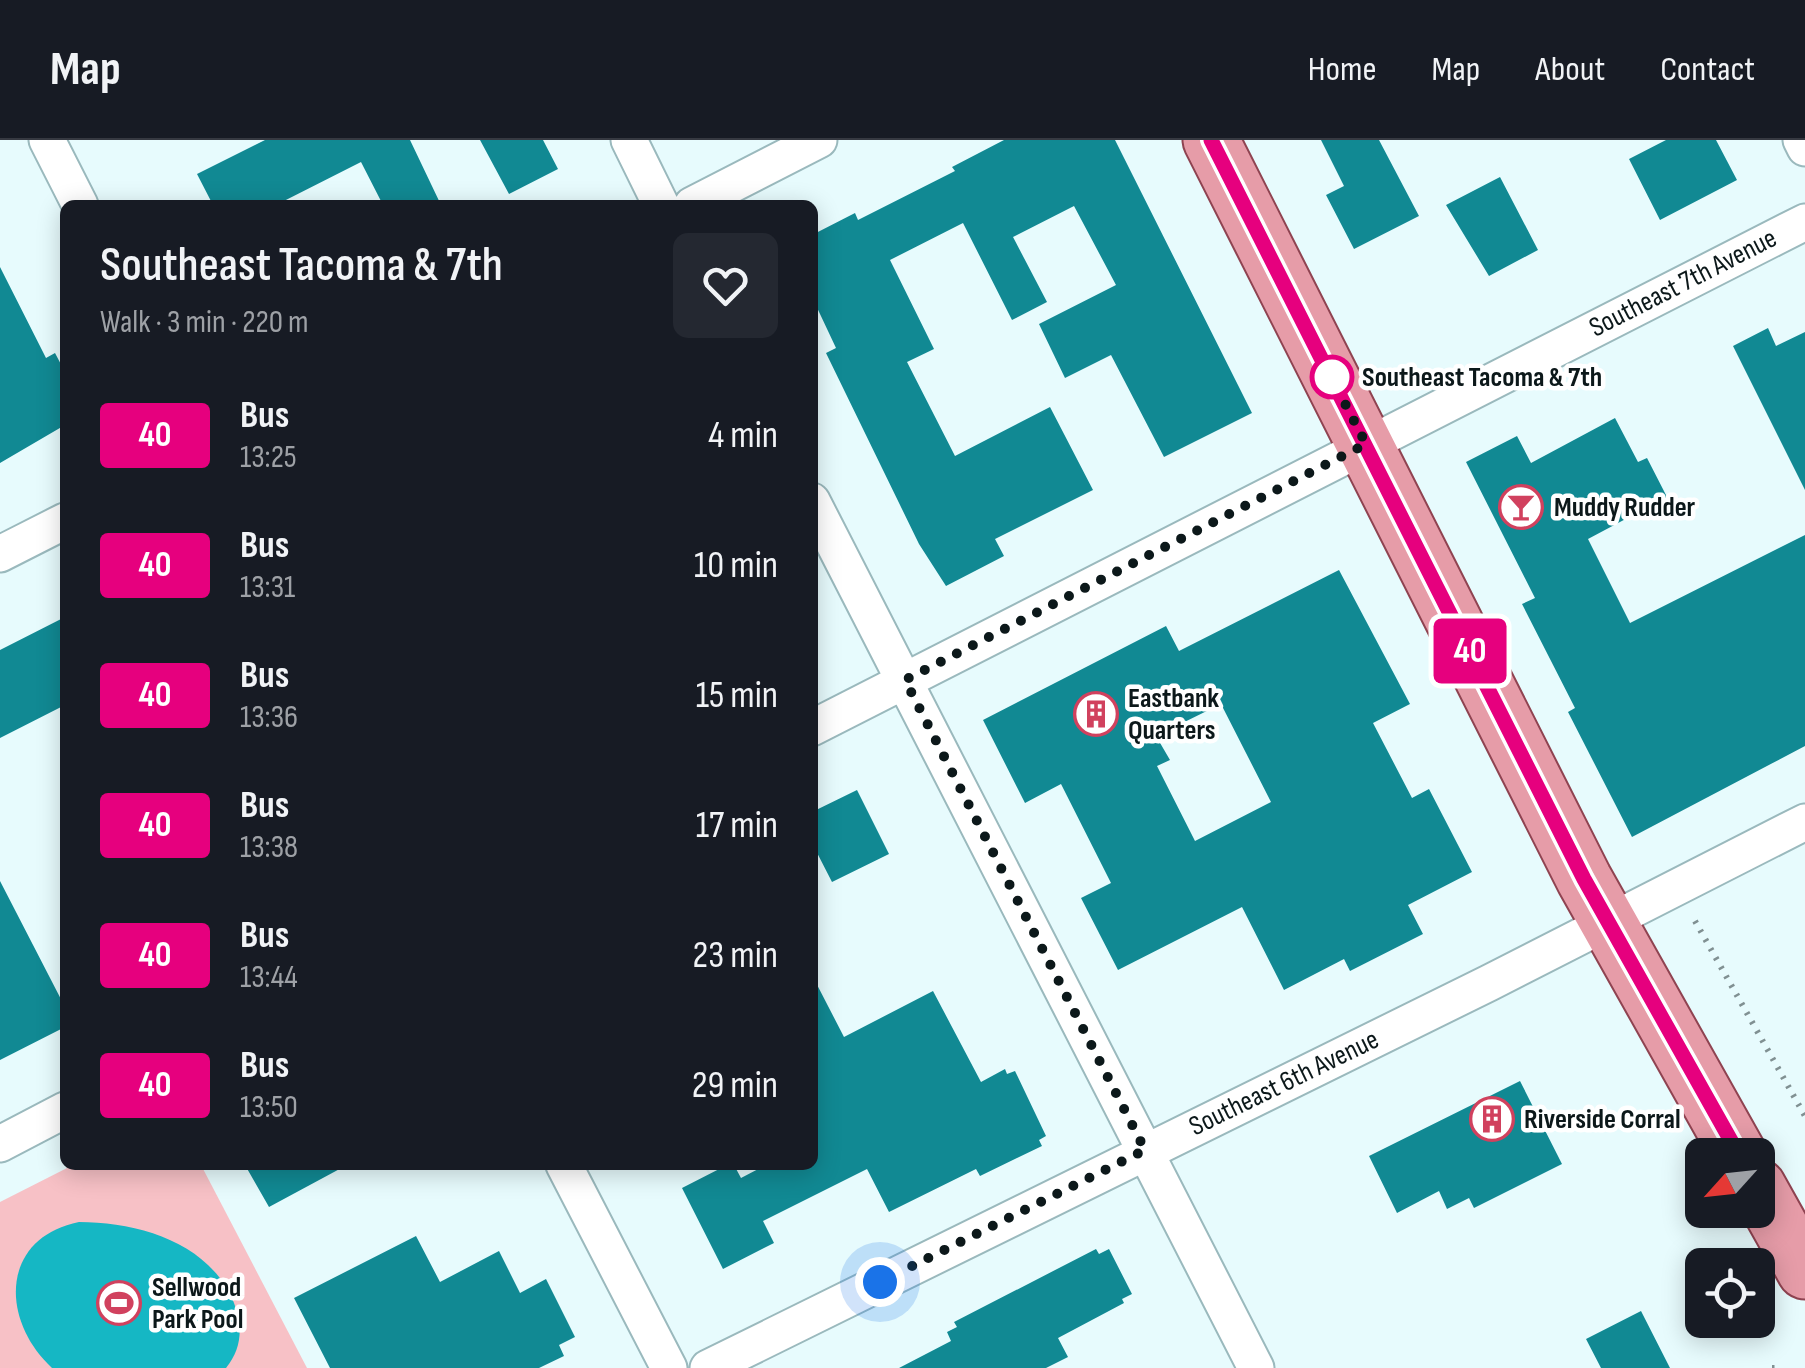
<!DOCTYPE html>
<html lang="en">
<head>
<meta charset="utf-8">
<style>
  body { margin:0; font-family:"Sofia Sans Condensed",sans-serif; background:#242831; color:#f1f3f6; height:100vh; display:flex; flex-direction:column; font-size:38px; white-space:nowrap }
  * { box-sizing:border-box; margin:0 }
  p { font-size:32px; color:#9ea1a6 }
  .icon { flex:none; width:55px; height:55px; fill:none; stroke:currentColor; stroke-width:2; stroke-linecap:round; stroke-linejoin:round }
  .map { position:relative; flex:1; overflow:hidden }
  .panel { position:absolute; left:60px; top:60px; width:758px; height:970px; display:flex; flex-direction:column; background:#171b24; border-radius:15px; box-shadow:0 5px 25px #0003 }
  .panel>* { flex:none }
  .badge { padding:0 20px; border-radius:8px; font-size:35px; line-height:65px }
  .needle { width:65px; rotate:243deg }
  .tools { position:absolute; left:1685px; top:998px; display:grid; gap:20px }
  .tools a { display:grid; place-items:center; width:90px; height:90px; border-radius:15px; background:#171b24; box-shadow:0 5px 25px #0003; font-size:50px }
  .you { position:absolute; width:50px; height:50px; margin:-25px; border:8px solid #fff; border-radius:50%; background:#1a73e8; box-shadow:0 0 0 15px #1a73e833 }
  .map>.badge { position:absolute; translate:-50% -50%; box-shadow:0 0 0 5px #fff }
  .round { display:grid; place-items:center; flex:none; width:105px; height:105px; border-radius:15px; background:#242831 }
  .headline { display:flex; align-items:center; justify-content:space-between; height:170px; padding:0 40px }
  h1 { font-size:48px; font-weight:600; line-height:75px }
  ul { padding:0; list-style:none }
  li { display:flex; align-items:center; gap:30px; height:130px; padding:0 40px }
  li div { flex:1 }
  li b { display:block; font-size:38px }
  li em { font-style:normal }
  li .badge { min-width:110px; font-weight:700; text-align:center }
  header { display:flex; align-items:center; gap:60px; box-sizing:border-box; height:140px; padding:0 50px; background:#171b24; border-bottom:2px solid #363941 }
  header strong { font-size:48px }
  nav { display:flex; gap:55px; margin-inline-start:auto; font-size:35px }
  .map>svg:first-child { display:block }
  .green { fill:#f7c1c6 }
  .water { fill:#15b7c4 }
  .building { fill:#118993; fill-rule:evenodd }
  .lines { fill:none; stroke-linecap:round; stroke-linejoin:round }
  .minor-casing { stroke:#9ab9bd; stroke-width:39 }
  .primary-casing { stroke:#8f4351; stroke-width:59 }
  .path { stroke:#809092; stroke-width:6; stroke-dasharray:2.5 8; stroke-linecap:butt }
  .minor { stroke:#fff; stroke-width:35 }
  .primary { stroke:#e69ca8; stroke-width:55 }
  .line-casing { stroke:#fff; stroke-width:22 }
  .line { stroke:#e6007e; stroke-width:15 }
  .walk { stroke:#0c181a; stroke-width:10; stroke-dasharray:0 18 }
  .stop-dot { fill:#fff; stroke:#e6007e; stroke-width:5 }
  .labels { text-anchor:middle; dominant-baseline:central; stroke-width:9; stroke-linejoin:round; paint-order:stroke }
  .street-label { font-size:28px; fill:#0c181a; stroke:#fff }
  .stop-label { font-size:28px; font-weight:bold; fill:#0c181a; stroke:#fff; text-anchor:start }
  .poi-label { font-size:28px; font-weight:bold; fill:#0c181a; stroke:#fff; text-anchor:start }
</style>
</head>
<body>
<header>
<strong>Map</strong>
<nav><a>Home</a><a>Map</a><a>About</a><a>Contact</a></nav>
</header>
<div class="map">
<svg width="1805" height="1228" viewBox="0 0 1805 1228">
  <rect width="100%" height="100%" fill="#e7fbfd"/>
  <path class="green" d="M73 1025H201L307 1228H0V1062Z"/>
  <path class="water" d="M79 1082C139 1082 210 1103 234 1163 243 1187 242 1208 226 1228H52C0 1180 0 1098 79 1082Z"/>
  <path class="building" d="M265 0H410L441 65H383L361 22 276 65H213L197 34Z
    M480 0H543L558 29 509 54Z
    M1004 0H1115L1252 273 1164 317 1111 215 1065 238 1039 184 1116 145 1074 66 1013 97 1047 162 1012 180 963 83 890 120 934 209 907 222 955 316 1050 267 1093 350 995 399 1004 416 946 446 919 404 826 213 836 208 812 157V95L855 73 858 80 955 31 952 27Z
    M1321 0H1379L1419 76 1354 109 1326 55 1344 46Z
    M1666 0H1716L1737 40 1660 80 1629 19Z
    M1500 37 1538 110 1489 136 1446 65Z
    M0 127 46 218 55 213 65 232V285L0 323Z
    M1768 188 1776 206 1805 192V350L1733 206Z
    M1615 278 1638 322 1647 318 1667 357 1588 399 1630 483 1805 395V606L1632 697 1568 572 1575 568 1522 464 1535 458 1466 322 1517 296 1531 323Z
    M1339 430 1410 564 1373 583 1412 658 1429 649 1472 732 1408 765 1423 794 1350 831 1344 819 1284 850 1242 767 1118 830 1081 758 1111 743 1061 644 1025 663 983 580 1166 486 1179 511ZM1221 564 1271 662 1195 701 1157 626 1170 620 1156 596Z
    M65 477V565L0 598V510Z
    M857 650 889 714 832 742 812 703V672Z
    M0 741 65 867V887L0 920Z
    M812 835 844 897 933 851 981 942 1005 929 1007 934 1015 931 1046 996 1039 1000 1042 1006 980 1036 976 1029 889 1072 867 1029 763 1081 774 1103 723 1129 682 1048 727 1025H734L741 1038 766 1025H812Z
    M1520 941 1562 1024 1474 1068 1469 1058 1447 1069 1439 1051 1397 1073 1369 1016Z
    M245 1025H347L269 1067Z
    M416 1096 440 1142 499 1111 520 1153 546 1139 575 1197 559 1205 564 1216 539 1228H330L294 1158Z
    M1096 1109 1099 1114 1109 1109 1132 1154 1122 1159 1124 1163 1058 1198 1068 1217 1046 1228H899L951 1201 947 1192 957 1187 954 1182Z
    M1641 1171 1670 1228H1601L1586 1199Z"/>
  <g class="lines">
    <g class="minor-casing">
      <path id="minor" d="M47 0 80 65
        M629 0 661 65
        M1801 0 1805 8
        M692 65 819 0
        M812 361 1256 1228
        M0 414 65 381
        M812 588 1805 82
        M0 1004 65 970
        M564 1025 669 1228
        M708 1228 1489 843 1805 682"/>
    </g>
    <g class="primary-casing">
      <path id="primary" d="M1211 0 1584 739 1739 1015
        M1758 1047 1805 1131"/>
    </g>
    <path class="path" d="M1695 781 1805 976
      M1772 1228H1776"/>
    <use href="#minor" class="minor"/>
    <use href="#primary" class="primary"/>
  </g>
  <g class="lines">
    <g class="line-casing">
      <path id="line" d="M1211 0 1584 739 1739 1015"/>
    </g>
    <use href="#line" class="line"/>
    <path class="walk" d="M880 1142 1145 1010 905 540 1366 304 1326 227 1332 237"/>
  </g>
  <defs>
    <g id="bar-ring" transform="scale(2.25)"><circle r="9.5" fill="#fff" stroke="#d1415e" stroke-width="1.5"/><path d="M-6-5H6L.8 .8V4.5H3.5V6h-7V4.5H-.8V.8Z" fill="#d1415e"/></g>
    <g id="building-ring" transform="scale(2.25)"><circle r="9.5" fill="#fff" stroke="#d1415e" stroke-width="1.5"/><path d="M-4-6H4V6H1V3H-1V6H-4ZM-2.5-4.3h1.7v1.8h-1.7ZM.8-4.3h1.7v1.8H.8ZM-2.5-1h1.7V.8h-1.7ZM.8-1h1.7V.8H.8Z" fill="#d1415e"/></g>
    <g id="stadium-ring" transform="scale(2.25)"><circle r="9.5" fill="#fff" stroke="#d1415e" stroke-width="1.5"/><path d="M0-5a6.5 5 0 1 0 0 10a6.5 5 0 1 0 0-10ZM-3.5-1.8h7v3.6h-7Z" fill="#d1415e"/></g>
  </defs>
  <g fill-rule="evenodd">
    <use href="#bar-ring" x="1521" y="367"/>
    <use href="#building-ring" x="1096" y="574"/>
    <use href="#building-ring" x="1492" y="979"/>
    <use href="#stadium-ring" x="119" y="1163"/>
  </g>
  <circle class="stop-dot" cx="1332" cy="237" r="20"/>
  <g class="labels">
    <g class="street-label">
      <text transform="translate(1683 143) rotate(-27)">Southeast 7th Avenue</text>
      <text transform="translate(1284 943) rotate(-26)">Southeast 6th Avenue</text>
    </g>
    <g class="stop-label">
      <text x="1362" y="237">Southeast Tacoma &amp; 7th</text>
    </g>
    <g class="poi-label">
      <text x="1554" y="367">Muddy Rudder</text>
      <text x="1128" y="558">Eastbank<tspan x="1128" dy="32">Quarters</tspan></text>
      <text x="1524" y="979">Riverside Corral</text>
      <text x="152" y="1147">Sellwood<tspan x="152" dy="32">Park Pool</tspan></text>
    </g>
  </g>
</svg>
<div class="tools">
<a><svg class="needle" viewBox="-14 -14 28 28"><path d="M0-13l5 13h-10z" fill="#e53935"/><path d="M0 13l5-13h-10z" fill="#9ea1a6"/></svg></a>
<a><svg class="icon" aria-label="locate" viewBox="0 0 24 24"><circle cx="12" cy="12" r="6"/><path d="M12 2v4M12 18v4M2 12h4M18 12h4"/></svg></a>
</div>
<div class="you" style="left:880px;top:1142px"></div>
<b class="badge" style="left:1470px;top:511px;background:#e6007e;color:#fff">40</b>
<section class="panel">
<div class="headline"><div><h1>Southeast Tacoma &amp; 7th</h1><p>Walk · 3 min · 220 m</p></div><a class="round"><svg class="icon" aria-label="heart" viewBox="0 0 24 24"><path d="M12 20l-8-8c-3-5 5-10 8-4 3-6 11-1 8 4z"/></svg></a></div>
<ul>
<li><span class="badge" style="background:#e6007e;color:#fff">40</span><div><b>Bus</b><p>13:25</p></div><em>4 min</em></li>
<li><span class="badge" style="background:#e6007e;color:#fff">40</span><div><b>Bus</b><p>13:31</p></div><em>10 min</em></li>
<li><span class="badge" style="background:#e6007e;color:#fff">40</span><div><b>Bus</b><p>13:36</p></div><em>15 min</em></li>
<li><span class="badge" style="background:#e6007e;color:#fff">40</span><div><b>Bus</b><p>13:38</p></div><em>17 min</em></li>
<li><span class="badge" style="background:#e6007e;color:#fff">40</span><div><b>Bus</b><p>13:44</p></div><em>23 min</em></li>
<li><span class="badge" style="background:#e6007e;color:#fff">40</span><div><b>Bus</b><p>13:50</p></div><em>29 min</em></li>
</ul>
</section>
</div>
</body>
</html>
